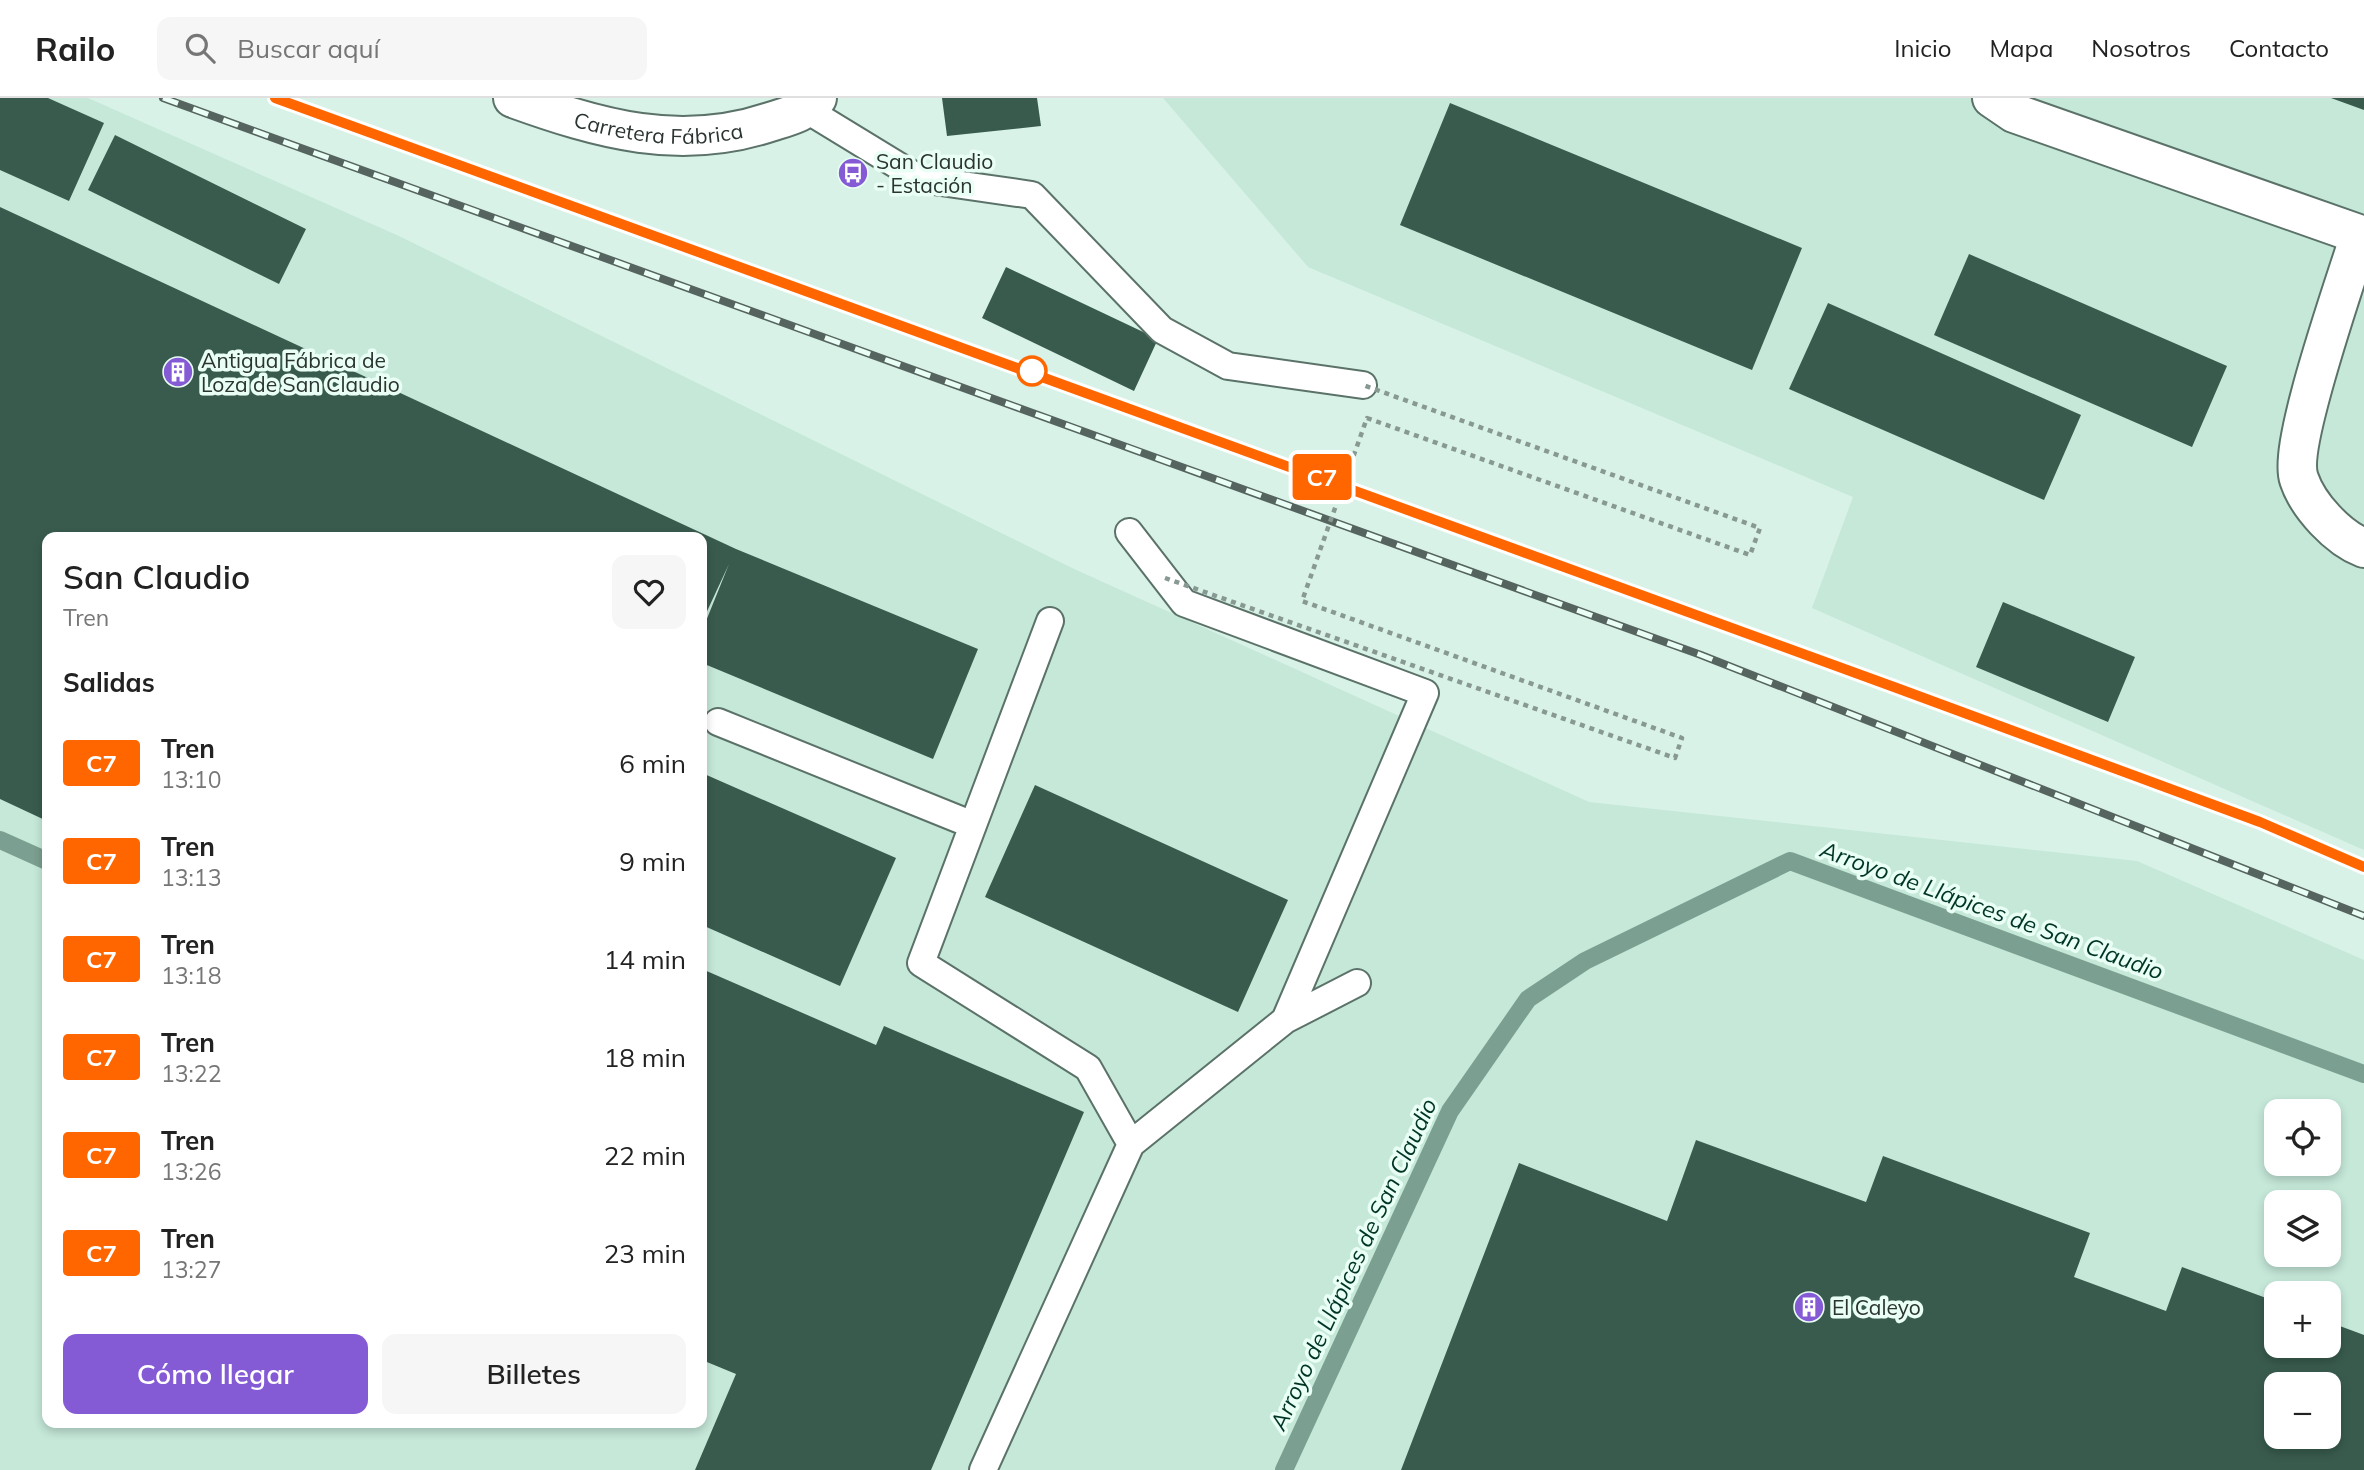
<!DOCTYPE html>
<html lang="es">
<head>
<meta charset="utf-8">
<style>
  body { margin:0; font-family:Mulish,sans-serif; background:#f6f6f6; color:#222; height:100vh; display:flex; flex-direction:column; font-size:26px; white-space:nowrap }
  * { box-sizing:border-box; margin:0 }
  p { font-size:23px; color:#767676 }
  .icon { flex:none; width:38px; height:38px; fill:none; stroke:currentColor; stroke-width:2; stroke-linecap:round; stroke-linejoin:round }
  .map { position:relative; flex:1; overflow:hidden }
  .side { position:absolute; left:42px; top:434px; width:665px; height:896px; display:flex; flex-direction:column; background:#fff; border-radius:14px; box-shadow:0 4px 10px #0003 }
  .side>* { flex:none }
  .badge { padding:0 14px; border-radius:5px; font-size:24px; line-height:46px }
  .buttons { position:absolute; left:2264px; top:1001px; display:grid; gap:14px }
  .buttons a { display:grid; place-items:center; width:77px; height:77px; border-radius:14px; background:#fff; box-shadow:0 4px 10px #0003; font-size:35px }
  .map>.badge { position:absolute; translate:-50% -50%; box-shadow:0 0 0 4px #fff }
  h2 { padding:0 21px; font-size:26px; line-height:63px }
  .round { display:grid; place-items:center; flex:none; width:74px; height:74px; border-radius:14px; background:#f6f6f6 }
  .summary { display:flex; align-items:center; justify-content:space-between; height:119px; padding:0 21px }
  h1 { font-size:33px; font-weight:600; line-height:52px }
  .primary-button { display:flex; gap:14px; margin-top:auto; padding:14px 21px }
  .primary-button a { flex:1; height:80px; border-radius:14px; background:#855bd5; color:#fff; font-size:28px; font-weight:600; line-height:80px; text-align:center }
  .primary-button a+a { background:#f6f6f6; color:#222 }
  ul { padding:0; list-style:none }
  li { display:flex; align-items:center; gap:21px; height:98px; padding:0 21px }
  li div { flex:1 }
  li b { display:block; font-size:26px }
  li em { font-style:normal }
  li .badge { min-width:77px; font-weight:700; text-align:center }
  header { display:flex; align-items:center; gap:42px; box-sizing:border-box; height:98px; padding:0 35px; background:#fff; border-bottom:2px solid #e0e0e0 }
  header strong { font-size:33px }
  nav { display:flex; gap:38px; margin-inline-start:auto; font-size:24px }
  .search { width:490px; height:63px; background:#f6f6f6; display:flex; align-items:center; gap:18px; box-sizing:border-box; padding:0 24px; border-radius:14px; color:#767676; font-size:26px }
  .map>svg:first-child { display:block }
  .built { fill:#c5e8d9; fill-rule:evenodd }
  .lines { fill:none; stroke-linecap:round; stroke-linejoin:round }
  .stream { stroke:#7b9f90; stroke-width:18 }
  .building { fill:#395b4e; fill-rule:evenodd }
  .service-casing { stroke:#5b7269; stroke-width:30 }
  .minor-casing { stroke:#5b7269; stroke-width:42 }
  .tertiary-casing { stroke:#5b7269; stroke-width:42 }
  .service { stroke:#fff; stroke-width:26 }
  .minor { stroke:#fff; stroke-width:38 }
  .tertiary { stroke:#fff; stroke-width:38 }
  .rail-casing { stroke:#56645f; stroke-width:8 }
  .rail { stroke:#e9fef5; stroke-width:5; stroke-dasharray:16; stroke-linecap:butt }
  .path-bridge { stroke:#879992; stroke-width:4.5; stroke-dasharray:5 5; stroke-linecap:butt }
  .line-casing { stroke:#fff; stroke-width:16 }
  .line { stroke:#f60; stroke-width:10 }
  .stop-dot { fill:#fff; stroke:#f60; stroke-width:3.5 }
  .labels { text-anchor:middle; dominant-baseline:central; stroke-width:7; stroke-linejoin:round; paint-order:stroke }
  .street-label { font-size:21px; fill:#2a3430; stroke:#e9fef5 }
  .poi-label { font-size:21px; fill:#2a3430; stroke:#e9fef5; text-anchor:start }
  .water-label { font-size:23px; font-style:italic; fill:#003526; stroke:#e9fef5 }
</style>
</head>
<body>
<header>
<strong>Railo</strong>
<div class="search"><svg class="icon" aria-label="search" viewBox="0 0 24 24"><circle cx="10" cy="10" r="6"/><path d="M15 15l6 6"/></svg>Buscar aquí</div>
<nav><a>Inicio</a><a>Mapa</a><a>Nosotros</a><a>Contacto</a></nav>
</header>
<div class="map">
<svg width="2364" height="1372" viewBox="0 0 2364 1372">
  <rect width="100%" height="100%" fill="#d8f2e7"/>
  <path class="built" d="M0 0H88L399 138 1072 470 1589 704 2137 763 2364 862V1372H0ZM47 439H702V1325H47ZM2277 1013H2329V1066H2277ZM2277 1104H2329V1157H2277ZM2277 1195H2329V1248H2277ZM2277 1286H2329V1339H2277Z
    M1163 0H2364V752L1812 510 1853 399 1308 169Z"/>
  <g class="lines">
    <path class="stream" d="M0 742 47 763
      M1284 1372 1450 1013 1528 901 1585 863 1790 763 2364 976"/>
  </g>
  <path class="building" d="M0 0H48L104 25 69 103 0 72Z
    M942 0H1037L1041 28 947 38Z
    M2331 0H2364V12Z
    M1450 5 1802 150 1752 272 1400 127Z
    M115 37 306 131 279 186 88 92Z
    M0 109 736 451 978 551 933 661 702 565V533L729 466 702 524V439H47V723L0 701Z
    M1969 156 2227 268 2192 349 1934 237Z
    M1006 169 1158 241 1134 293 982 220Z
    M1828 205 2081 317 2044 402 1789 291Z
    M2003 504 2135 559 2108 624 1976 569Z
    M702 675 896 760 840 888 702 827Z
    M1035 687 1288 802 1238 914 985 799Z
    M702 871 876 947 884 928 1084 1014 931 1372H695L736 1276 702 1262Z
    M1696 1042 1866 1104 1883 1058 2090 1135 2074 1179 2166 1213 2182 1169 2277 1204V1248H2329V1224L2364 1237V1372H1401L1519 1065 1667 1123ZM2277 1286H2329V1339H2277Z"/>
  <g class="lines">
    <g class="service-casing">
      <path id="service" d="M807 12 920 81 1032 97 1162 232 1228 268 1363 287
        M1129 434 1184 505 1425 595 1285 922
        M1050 523 921 865 1088 970 1131 1046
        M718 624 973 727
        M983 1372 1131 1046 1285 922 1357 885"/>
    </g>
    <g class="minor-casing">
      <path id="minor" d="M1992 0 2014 15 2364 138
        M2360 137C2347 180 2287 347 2299 381 2308 408 2338 440 2364 450"/>
    </g>
    <g class="tertiary-casing">
      <g id="tertiary">
        <path id="s1" d="M513 0C599 31 680 54 770 24 789 18 804 15 817 0"/>
      </g>
    </g>
    <use href="#service" class="service"/>
    <use href="#minor" class="minor"/>
    <use href="#tertiary" class="tertiary"/>
    <g class="rail-casing">
      <path id="rail" d="M163 0 1701 557 2364 818
        M275 0 1169 323 2260 724 2364 769"/>
    </g>
    <use href="#rail" class="rail"/>
    <path class="path-bridge" d="M1165 480 1675 660 1682 640 1302 503 1367 320 1750 457 1760 430 1363 287"/>
  </g>
  <g class="lines">
    <g class="line-casing">
      <path id="line" d="M275 0 1894 589 2260 724 2364 769"/>
    </g>
    <use href="#line" class="line"/>
  </g>
  <defs>
    <g id="bus-disc" transform="scale(1.575)"><circle r="9.5" fill="#855bd5" stroke="#e9fef5"/><path d="M-5-6H5V4H4V6H2V4H-2V6H-4V4H-5ZM-3.5-4V0h7V-4ZM-3.5 1.2v1.5H-2V1.2ZM2 1.2v1.5H3.5V1.2Z" fill="#fff"/></g>
    <g id="building-disc" transform="scale(1.575)"><circle r="9.5" fill="#855bd5" stroke="#e9fef5"/><path d="M-4-6H4V6H1V3H-1V6H-4ZM-2.5-4.3h1.7v1.8h-1.7ZM.8-4.3h1.7v1.8H.8ZM-2.5-1h1.7V.8h-1.7ZM.8-1h1.7V.8H.8Z" fill="#fff"/></g>
  </defs>
  <g fill-rule="evenodd">
    <use href="#bus-disc" x="853" y="75"/>
    <use href="#building-disc" x="178" y="274"/>
    <use href="#building-disc" x="1809" y="1209"/>
  </g>
  <circle class="stop-dot" cx="1032" cy="273" r="14"/>
  <g class="labels">
    <g class="street-label">
      <text stroke="none"><textPath href="#s1" startOffset="150">Carretera Fábrica</textPath></text>
    </g>
    <g class="poi-label">
      <text x="876" y="63">San Claudio<tspan x="876" dy="24">- Estación</tspan></text>
      <text x="201" y="262">Antigua Fábrica de<tspan x="201" dy="24">Loza de San Claudio</tspan></text>
      <text x="1832" y="1209">El Caleyo</text>
    </g>
    <g class="water-label">
      <text transform="translate(1992 812) rotate(20)">Arroyo de Llápices de San Claudio</text>
      <text transform="translate(1353 1166) rotate(-65)">Arroyo de Llápices de San Claudio</text>
    </g>
  </g>
</svg>
<div class="buttons">
<a><svg class="icon" aria-label="locate" viewBox="0 0 24 24"><circle cx="12" cy="12" r="6"/><path d="M12 2v4M12 18v4M2 12h4M18 12h4"/></svg></a>
<a><svg class="icon" aria-label="layers" viewBox="0 0 24 24"><path d="M12 4l9 5-9 5-9-5zM3 14l9 5 9-5"/></svg></a>
<a>+</a>
<a>−</a>
</div>
<b class="badge" style="left:1322px;top:379px;background:#f60;color:#fff">C7</b>
<section class="side">
<div class="summary"><div><h1>San Claudio</h1><p>Tren</p></div><a class="round"><svg class="icon" aria-label="heart" viewBox="0 0 24 24"><path d="M12 20l-8-8c-3-5 5-10 8-4 3-6 11-1 8 4z"/></svg></a></div>
<h2>Salidas</h2>
<ul>
<li><span class="badge" style="background:#f60;color:#fff">C7</span><div><b>Tren</b><p>13:10</p></div><em>6 min</em></li>
<li><span class="badge" style="background:#f60;color:#fff">C7</span><div><b>Tren</b><p>13:13</p></div><em>9 min</em></li>
<li><span class="badge" style="background:#f60;color:#fff">C7</span><div><b>Tren</b><p>13:18</p></div><em>14 min</em></li>
<li><span class="badge" style="background:#f60;color:#fff">C7</span><div><b>Tren</b><p>13:22</p></div><em>18 min</em></li>
<li><span class="badge" style="background:#f60;color:#fff">C7</span><div><b>Tren</b><p>13:26</p></div><em>22 min</em></li>
<li><span class="badge" style="background:#f60;color:#fff">C7</span><div><b>Tren</b><p>13:27</p></div><em>23 min</em></li>
</ul>
<div class="primary-button"><a>Cómo llegar</a><a>Billetes</a></div>
</section>
</div>
</body>
</html>
